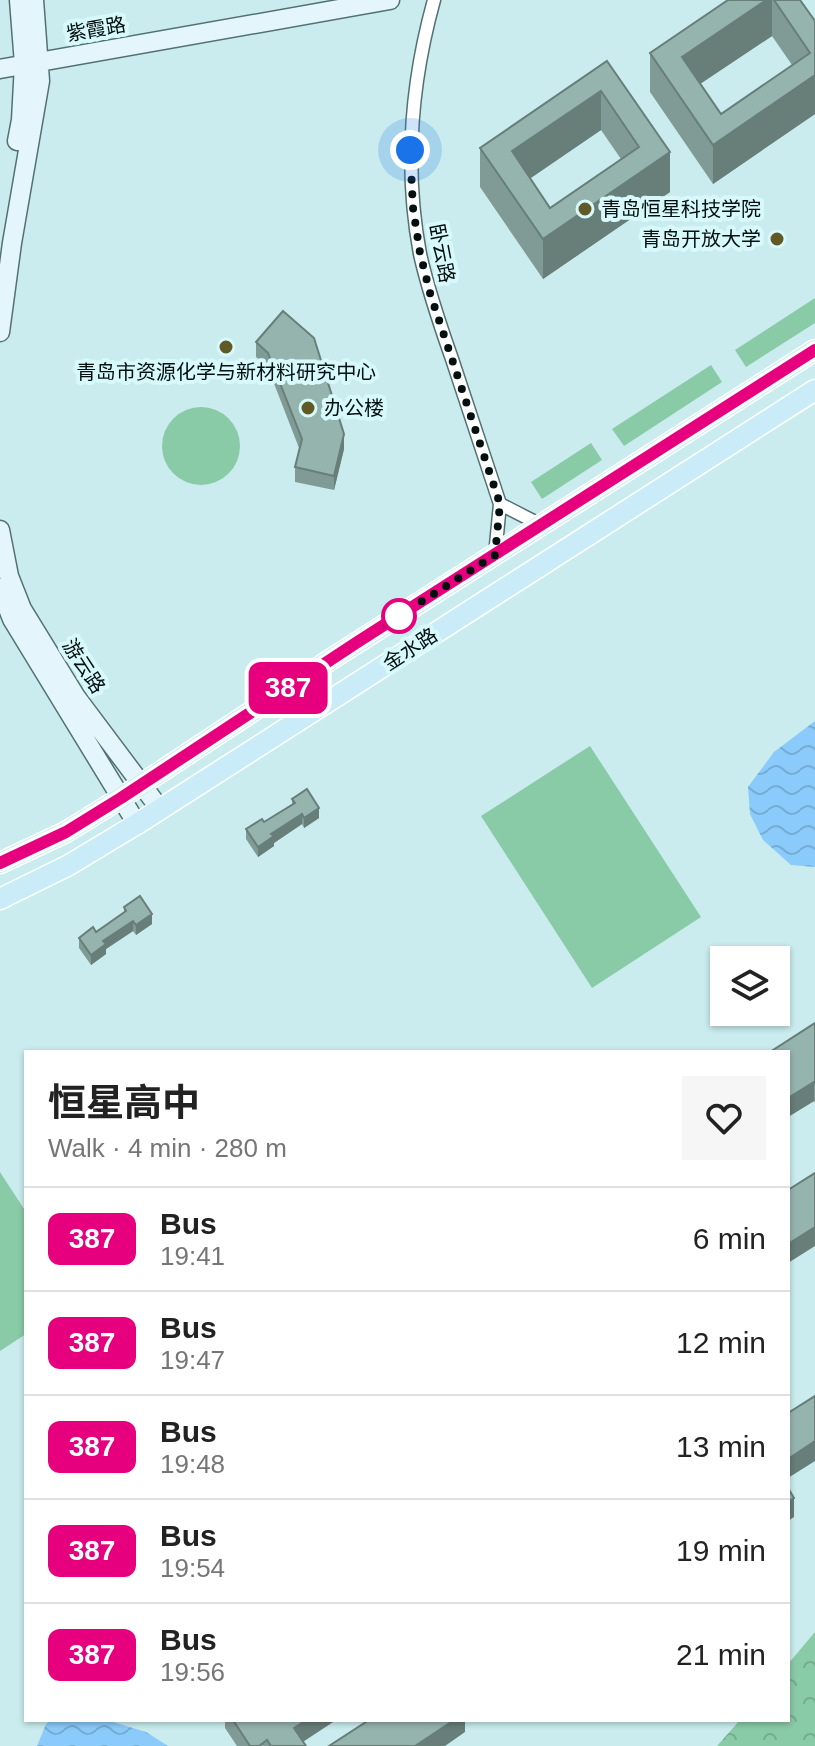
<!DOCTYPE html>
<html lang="en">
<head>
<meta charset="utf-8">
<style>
  body { margin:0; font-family:Helvetica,"Noto Sans SC",sans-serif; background:#f6f6f6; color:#222; height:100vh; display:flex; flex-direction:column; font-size:30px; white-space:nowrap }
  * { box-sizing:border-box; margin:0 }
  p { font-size:26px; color:#767676 }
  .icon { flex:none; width:44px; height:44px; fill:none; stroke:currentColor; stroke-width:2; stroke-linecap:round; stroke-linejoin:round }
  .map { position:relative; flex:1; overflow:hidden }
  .drawer { position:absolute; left:24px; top:1050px; width:766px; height:672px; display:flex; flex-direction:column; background:#fff; border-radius:0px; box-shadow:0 2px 6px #0004 }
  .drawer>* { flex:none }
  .badge { padding:0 16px; border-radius:12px; font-size:28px; line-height:52px }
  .buttons { position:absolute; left:710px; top:946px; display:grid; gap:16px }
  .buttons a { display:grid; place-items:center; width:80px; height:80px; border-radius:0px; background:#fff; box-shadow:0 2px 6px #0004; font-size:40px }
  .you { position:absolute; width:40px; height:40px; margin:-20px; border:6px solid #fff; border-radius:50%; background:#1a73e8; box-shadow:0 0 0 12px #1a73e833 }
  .map>.badge { position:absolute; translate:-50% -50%; box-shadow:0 0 0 4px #fff }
  .round { display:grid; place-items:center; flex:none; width:84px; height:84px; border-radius:0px; background:#f6f6f6 }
  .headline { display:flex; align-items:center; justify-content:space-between; height:136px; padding:0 24px }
  h1 { font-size:38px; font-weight:700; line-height:60px }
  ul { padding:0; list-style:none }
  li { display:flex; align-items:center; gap:24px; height:104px; padding:0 24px; border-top:2px solid #e0e0e0 }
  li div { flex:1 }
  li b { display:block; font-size:30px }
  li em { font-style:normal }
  li .badge { min-width:88px; font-weight:700; text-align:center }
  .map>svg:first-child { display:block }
  .green { fill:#89caa7 }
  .forest { fill:url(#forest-crowns) }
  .water { fill:url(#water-waves) }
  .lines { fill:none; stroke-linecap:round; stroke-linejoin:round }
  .street-casing { stroke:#537173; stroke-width:15 }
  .secondary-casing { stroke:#537173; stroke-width:21 }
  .primary-casing { stroke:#fff; stroke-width:23 }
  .street { stroke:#fff; stroke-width:12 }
  .secondary { stroke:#e4f6fc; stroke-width:18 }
  .primary { stroke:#caecf8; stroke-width:20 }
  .wall { fill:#809b95; fill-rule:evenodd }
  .shaded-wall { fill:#687e79 }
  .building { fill:#95b4ad; stroke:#687e79; stroke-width:2; fill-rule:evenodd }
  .line-casing { stroke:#fff; stroke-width:18 }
  .line { stroke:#e6007e; stroke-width:12 }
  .walk { stroke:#040f10; stroke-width:8; stroke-dasharray:0 14.4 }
  .poi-dot { fill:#625a26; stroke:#d7f9fb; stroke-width:3 }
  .stop-dot { fill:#fff; stroke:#e6007e; stroke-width:4 }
  .labels { text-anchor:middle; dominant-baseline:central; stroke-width:8; stroke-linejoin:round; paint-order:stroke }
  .street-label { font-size:20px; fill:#040f10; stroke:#d7f9fb }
  .poi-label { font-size:20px; fill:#040f10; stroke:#d7f9fb; text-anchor:start }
</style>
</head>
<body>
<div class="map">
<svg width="815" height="1746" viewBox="0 0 815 1746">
  <defs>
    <pattern id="forest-crowns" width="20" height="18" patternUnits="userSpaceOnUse" patternTransform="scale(2)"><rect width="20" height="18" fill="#89caa7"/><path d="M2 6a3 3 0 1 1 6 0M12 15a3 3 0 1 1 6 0" fill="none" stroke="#75ac8f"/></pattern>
    <pattern id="water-waves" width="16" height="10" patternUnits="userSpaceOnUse" patternTransform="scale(2)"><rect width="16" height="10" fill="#8acbfb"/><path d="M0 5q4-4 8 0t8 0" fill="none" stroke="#75add6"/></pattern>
  </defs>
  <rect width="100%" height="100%" fill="#caecee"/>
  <path class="green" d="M815 298V323L746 367 735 350Z
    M711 365 722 382 624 446 612 429Z
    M162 446a39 39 0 1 1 78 0a39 39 0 1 1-78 0Z
    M591 443 602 460 542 499 531 482Z
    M590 746 701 917 592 988 481 816Z
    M0 1172 26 1212V1334L0 1351Z"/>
  <path class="forest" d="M815 1632V1746H717L740 1720H788V1664Z"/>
  <path class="water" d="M815 721V867L791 865 763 840 750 814 748 787 774 752Z
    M51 1720H107L146 1732 168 1746H37L46 1724Z"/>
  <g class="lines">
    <g class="street-casing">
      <path id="street" d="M434 0C411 83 404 169 420 254 428 290 440 325 452 359 468 408 484 456 500 504
        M495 555 500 504 541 525"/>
    </g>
    <g class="secondary-casing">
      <path id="secondary" d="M0 69 390 0
        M17 141 21 120 24 64 19 0
        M0 332 12 243 40 81 34 0
        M0 530 9 576 22 609 76 697 160 809
        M0 588 12 619 137 824"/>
    </g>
    <g class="primary-casing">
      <path id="primary" d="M0 863 66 832 121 798 333 658 815 350
        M0 899 69 865 137 824 815 390"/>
    </g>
    <use href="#street" class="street"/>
    <use href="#secondary" class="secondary"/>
    <use href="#primary" class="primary"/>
  </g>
  <path class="wall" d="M728 0H800L815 21V114L713 184 650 92V53ZM772 36 792 65 721 114 700 84Z
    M607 61 670 192 543 279 480 187V148ZM601 130 621 159 550 208 530 178Z
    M283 311 344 449 334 490 295 482V467L299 448 268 368 256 357V342Z
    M292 799 319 818 304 828 302 824 274 843V846L258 857 246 839V829L264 822 292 804Z
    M124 907 152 924 136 935 133 931 106 949V954L91 965 79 948V938L96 932 124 913Z
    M815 1023V1103L814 1101 788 1117V1052Z
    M225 1720H336L303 1742 306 1746H237L225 1728Z"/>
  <path class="shaded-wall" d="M766 0H772V36L682 96V57Z
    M815 75V114L713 184V145Z
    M601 91V130L512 191V151Z
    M670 152V192L543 279V239Z
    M344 434V449L334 490V476Z
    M319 808V818L304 828V818Z
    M302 814V824L274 843V846L258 857V847L271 834Z
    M152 914V924L136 935V925Z
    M133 921V931L106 949V954L91 965V955L103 941Z
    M814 1082V1101L788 1117V1098Z
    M815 1227V1246L788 1263V1244Z
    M815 1441V1461L788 1478V1459Z
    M794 1498V1517L788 1521V1502Z
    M306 1720H336L296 1746 294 1728Z
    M454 1720H465V1732L445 1746H415Z"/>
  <path class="building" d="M728 0H766L682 57 721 114 810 53 774 0H800L815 21V75L713 145 650 53Z
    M607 61 670 152 543 239 480 148ZM601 91 639 147 550 208 512 151Z
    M283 311 314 338 344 434 334 476 295 467 302 439 268 353 256 342Z
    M307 789 319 808 304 818 302 814 271 834 274 836 258 847 246 829 262 819 264 822 295 803 292 799Z
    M140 896 152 914 136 925 133 921 103 941 106 944 91 955 79 938 93 927 96 932 126 911 124 907Z
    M815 1023V1084L814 1082 788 1098V1052H770Z
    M815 1173V1227L788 1244V1190Z
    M815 1396V1441L788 1459V1413Z
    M788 1488 794 1498 788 1502Z
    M233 1720H306L294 1728 306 1746H271L267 1740 259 1746H250Z
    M369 1720H454L415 1746H329Z"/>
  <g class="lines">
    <g class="line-casing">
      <path id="line" d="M0 863 66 832 121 798 359 641 815 350"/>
    </g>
    <use href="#line" class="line"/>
    <path class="walk" d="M399 616 386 624 495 555 500 504 430 293 420 253 413 208 410 150"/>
  </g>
  <g class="poi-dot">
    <circle cx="585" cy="209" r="8"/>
    <circle cx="777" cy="239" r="8"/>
    <circle cx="226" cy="347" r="8"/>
    <circle cx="308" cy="408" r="8"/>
  </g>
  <circle class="stop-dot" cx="399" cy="616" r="16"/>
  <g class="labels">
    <g class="street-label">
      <text transform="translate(96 29) rotate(-10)">紫霞路</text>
      <text transform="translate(442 253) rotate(79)">卧云路</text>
      <text transform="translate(410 649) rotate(-33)">金水路</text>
      <text transform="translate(84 666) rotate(57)">游云路</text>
    </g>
    <g class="poi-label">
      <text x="601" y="209">青岛恒星科技学院</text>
      <text x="761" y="239" text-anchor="end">青岛开放大学</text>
      <text x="226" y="372" text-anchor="middle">青岛市资源化学与新材料研究中心</text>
      <text x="324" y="408">办公楼</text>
    </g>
  </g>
</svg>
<div class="buttons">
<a><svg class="icon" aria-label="layers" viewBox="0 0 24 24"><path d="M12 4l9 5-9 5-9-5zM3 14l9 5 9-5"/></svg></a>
</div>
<div class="you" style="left:410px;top:150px"></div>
<b class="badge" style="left:288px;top:688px;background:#e6007e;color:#fff">387</b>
<section class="drawer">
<div class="headline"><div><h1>恒星高中</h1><p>Walk · 4 min · 280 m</p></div><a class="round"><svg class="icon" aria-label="heart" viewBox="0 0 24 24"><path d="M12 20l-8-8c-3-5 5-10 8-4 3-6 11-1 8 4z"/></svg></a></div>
<ul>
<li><span class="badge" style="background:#e6007e;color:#fff">387</span><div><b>Bus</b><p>19:41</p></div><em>6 min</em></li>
<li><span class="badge" style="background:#e6007e;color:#fff">387</span><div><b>Bus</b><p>19:47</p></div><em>12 min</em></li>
<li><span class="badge" style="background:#e6007e;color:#fff">387</span><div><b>Bus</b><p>19:48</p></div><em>13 min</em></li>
<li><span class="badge" style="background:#e6007e;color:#fff">387</span><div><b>Bus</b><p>19:54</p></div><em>19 min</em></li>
<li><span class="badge" style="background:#e6007e;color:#fff">387</span><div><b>Bus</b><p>19:56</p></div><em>21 min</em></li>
</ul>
</section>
</div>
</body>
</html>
